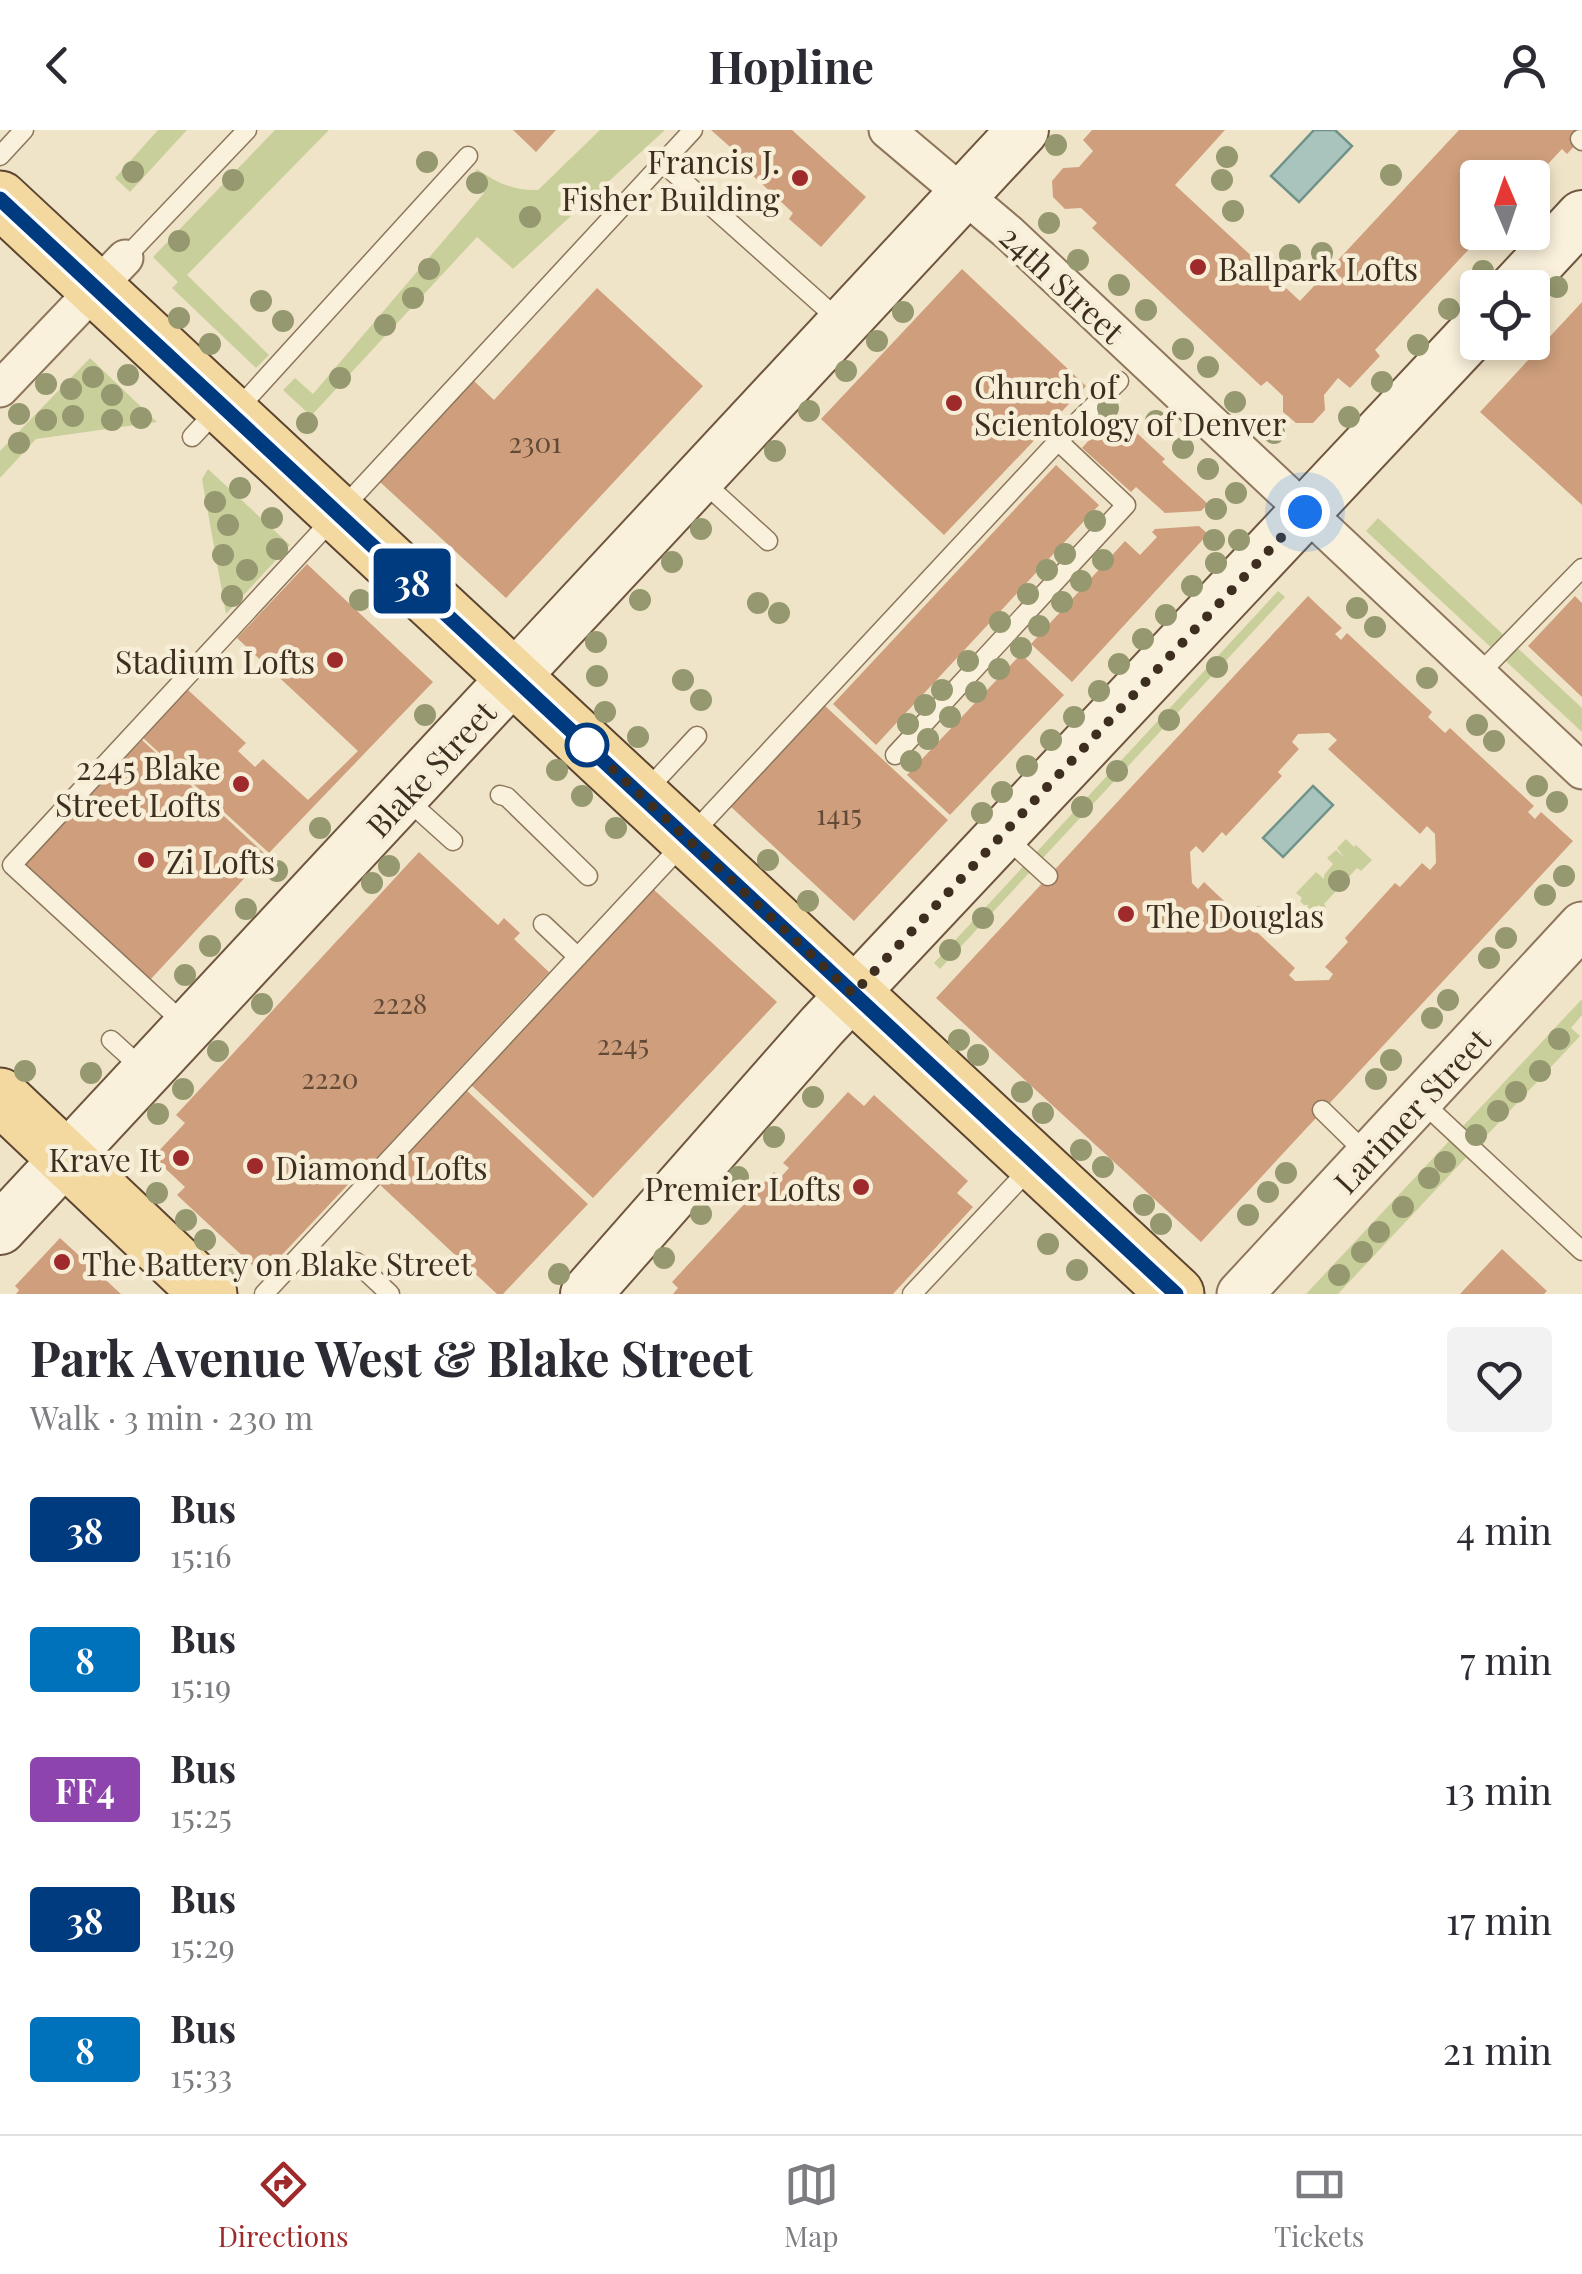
<!DOCTYPE html>
<html lang="en">
<head>
<meta charset="utf-8">
<style>
  body { margin:0; font-family:"Playfair Display",serif; background:#f2f2f3; color:#2b2b33; height:100vh; display:flex; flex-direction:column; font-size:38px; white-space:nowrap }
  * { box-sizing:border-box; margin:0 }
  p { font-size:32px; color:#7c7c81 }
  .icon { flex:none; width:55px; height:55px; fill:none; stroke:currentColor; stroke-width:2; stroke-linecap:round; stroke-linejoin:round }
  .map { position:relative; height:1164px; overflow:hidden }
  .drawer { display:flex; flex-direction:column; background:#fff; flex:1 }
  .drawer>* { flex:none }
  .badge { padding:0 20px; border-radius:8px; font-size:35px; line-height:65px }
  .needle { width:65px; rotate:358deg }
  .controls { position:absolute; left:1460px; top:30px; display:grid; gap:20px }
  .controls a { display:grid; place-items:center; width:90px; height:90px; border-radius:10px; background:#fff; box-shadow:0 5px 15px #0003; font-size:50px }
  .you { position:absolute; width:50px; height:50px; margin:-25px; border:8px solid #fff; border-radius:50%; background:#1a73e8; box-shadow:0 0 0 15px #1a73e833 }
  .map>.badge { position:absolute; translate:-50% -50%; box-shadow:0 0 0 5px #fff }
  .round { display:grid; place-items:center; flex:none; width:105px; height:105px; border-radius:10px; background:#f2f2f3 }
  .head { display:flex; align-items:center; justify-content:space-between; height:170px; padding:0 30px }
  h1 { font-size:48px; font-weight:700; line-height:75px }
  ul { padding:0; list-style:none }
  li { display:flex; align-items:center; gap:30px; height:130px; padding:0 30px }
  li div { flex:1 }
  li b { display:block; font-size:38px }
  li em { font-style:normal }
  li .badge { min-width:110px; font-weight:700; text-align:center }
  header { display:flex; justify-content:space-between; align-items:center; height:130px; padding:0 30px; background:#fff; font-size:45px; font-weight:700 }
  .menu { display:flex; justify-content:space-around; align-items:center; height:140px; border-top:2px solid #e1e1e2; background:#fff; font-size:28px; color:#7c7c81 }
  .menu a { display:grid; justify-items:center; gap:5px }
  .menu .current { color:#9e2a2b }
  .map>svg:first-child { display:block }
  .green { fill:#c9cf9b }
  .water { fill:#a9c4bc; stroke:#6f938a; stroke-width:2.5 }
  .building { fill:#cf9f7d; fill-rule:evenodd }
  .lines { fill:none; stroke-linecap:round; stroke-linejoin:round }
  .service-casing { stroke:#8d765c; stroke-width:21 }
  .minor-casing { stroke:#8d765c; stroke-width:39 }
  .tertiary-casing { stroke:#8d765c; stroke-width:49 }
  .secondary-casing { stroke:#6f573f; stroke-width:54 }
  .primary-casing { stroke:#5b4430; stroke-width:59 }
  .service { stroke:#faf1dc; stroke-width:18 }
  .minor { stroke:#faf1dc; stroke-width:35 }
  .tertiary { stroke:#faf1dc; stroke-width:45 }
  .secondary { stroke:#faf1dc; stroke-width:50 }
  .primary { stroke:#f3d9a0; stroke-width:55 }
  .tree { fill:#96986f }
  .line-casing { stroke:#fff; stroke-width:22 }
  .line { stroke:#003b80; stroke-width:15 }
  .walk { stroke:#3d2e20; stroke-width:10; stroke-dasharray:0 18 }
  .poi-dot { fill:#9e2a2b; stroke:#f7eed8; stroke-width:4 }
  .stop-dot { fill:#fff; stroke:#003b80; stroke-width:5 }
  .labels { text-anchor:middle; dominant-baseline:central; stroke-width:9; stroke-linejoin:round; paint-order:stroke }
  .number-label { font-size:28px; fill:#624a37 }
  .poi-label { font-size:32px; fill:#3d2e20; stroke:#f7eed8; text-anchor:start }
  .street-label { font-size:32px; fill:#3d2e20; stroke:#f7eed8 }
</style>
</head>
<body>
<header><svg class="icon" aria-label="back" viewBox="0 0 24 24"><path d="M15 5l-7 7 7 7"/></svg>Hopline<svg class="icon" aria-label="person" viewBox="0 0 24 24"><circle cx="12" cy="8" r="4"/><path d="M4 21q1-7 8-7t8 7"/></svg></header>
<div class="map">
<svg width="1582" height="1164" viewBox="0 0 1582 1164">
  <rect width="100%" height="100%" fill="#f0e4c8"/>
  <path class="green" d="M158 0H187L130 62 115 48Z
    M275 0H329L187 145 269 225 256 238 172 158 178 152 153 127Z
    M600 0H665L513 139 477 107 311 286 283 260 295 248 313 264 484 63 470 49 477 39C497 53 514 61 538 60Z
    M90 228 157 292 36 309 0 348V321Z
    M208 339 290 415 226 484 202 349Z
    M1378 388 1582 578V602L1366 401Z
    M1278 461 1285 467 940 839 934 833Z
    M1346 709 1354 717 1356 715 1372 730 1361 741 1357 738 1348 748 1350 751 1341 761 1338 759 1324 774 1326 777 1324 780 1319 775 1316 778 1314 776 1310 780 1307 777 1309 775H1304L1300 771 1302 768 1296 763 1316 742 1324 749V745L1333 734 1327 728 1336 720 1344 727 1337 718Z
    M1582 869V885L1571 898 1580 906 1338 1164H1306Z"/>
  <path class="water" d="M1314 0H1335L1352 16 1299 72 1271 46Z
    M1313 656 1333 675 1283 727 1263 708Z"/>
  <path class="building" d="M513 0H556L536 22Z
    M711 0H792L866 67 821 117 789 89 793 83 734 28 738 24Z
    M1092 0H1225L1175 55 1300 171 1459 0H1582V8L1567 24 1562 19 1532 51V48H1478V102H1485L1375 220 1380 226 1350 258 1338 248 1324 265 1325 280 1313 293H1296L1283 282V266L1267 251 1261 256 1092 98 1097 93 1081 78 1065 79 1053 67 1052 51 1063 38 1079 37 1093 21 1083 10Z
    M962 139 1086 256 944 405 821 289Z
    M597 158 703 256 506 468 380 352 474 251 494 270Z
    M1582 172V375L1480 282Z
    M1114 282 1165 329 1162 332 1208 374 1201 381 1165 383 1136 357 1131 362 1082 318Z
    M1056 335 1099 375 876 615 833 574Z
    M1199 396 1208 404 1072 552 1031 514 1125 411 1140 425 1157 407 1152 402 1155 399Z
    M307 434 433 552 269 723 143 608 188 560 246 613 238 621 255 637 263 629 308 670 358 621 237 508Z
    M1308 466 1342 498 1335 504 1341 510 1347 503 1432 582 1428 587 1445 603 1450 598 1534 676 1528 682 1535 689 1541 682 1573 711 1201 1112 936 868ZM1329 603 1337 610 1328 619 1420 704 1427 696 1435 704 1436 733 1430 740 1422 733 1400 757 1395 753 1345 808 1348 812 1325 837 1333 844 1329 850 1295 851 1289 845 1295 838 1204 752 1198 759 1192 753 1190 722 1196 716 1203 723 1222 702 1226 706 1282 646 1278 642 1299 619 1292 612 1298 604Z
    M1575 466 1582 473V567L1528 516Z
    M1021 524 1064 565 950 685 907 645Z
    M823 574 948 690 854 791 729 675Z
    M142 610 266 725 150 850 26 734Z
    M419 722 498 795 504 788 520 803 514 809 549 842 360 1046 358 1044 263 1145 177 1065 185 1057 153 1027 185 993 176 985Z
    M652 758 777 872 593 1068 470 954Z
    M465 959 588 1074 503 1164H497L378 1053Z
    M848 962 864 976 874 965 968 1051 957 1063 973 1077 893 1164H673L678 1158 672 1152 774 1042 780 1048 789 1038 783 1033Z
    M60 1108 121 1164H16L19 1160 15 1156Z
    M1502 1119 1547 1161 1544 1164H1460Z"/>
  <g class="lines">
    <g class="service-casing">
      <path id="service" d="M1580 9 1582 11
        M0 26 24 0
        M663 33 840 191
        M125 128 247 0
        M236 281 468 26
        M192 307 219 278
        M700 349 768 411
        M1479 544 1582 438
        M895 625 1126 375 1058 311
        M646 661 697 606
        M500 665 507 667 588 746
        M404 667 453 711
        M1003 705 1048 746
        M543 794 578 827
        M187 896 12 735 693 0
        M111 910 144 940
        M1420 970 1582 1121
        M1322 980 1368 1025
        M356 1132 390 1164
        M264 1164 1058 311 1119 251
        M912 1164 1031 1037"/>
    </g>
    <g class="minor-casing">
      <path id="minor" d="M887 0 1009 103 1582 641
        M0 259 125 128"/>
    </g>
    <g class="tertiary-casing">
      <path id="tertiary" d="M1240 1164 1582 795"/>
    </g>
    <g class="secondary-casing">
      <path id="secondary" d="M1515 158 1582 86
        M0 1099 1023 0
        M586 1164 822 896 1478 198"/>
    </g>
    <g class="primary-casing">
      <path id="primary" d="M0 69 1176 1164
        M0 966 209 1164"/>
    </g>
    <use href="#service" class="service"/>
    <use href="#minor" class="minor"/>
    <use href="#tertiary" class="tertiary"/>
    <use href="#secondary" class="secondary"/>
    <use href="#primary" class="primary"/>
  </g>
  <g class="tree">
    <circle cx="1056" cy="15" r="11"/>
    <circle cx="1227" cy="27" r="11"/>
    <circle cx="427" cy="32" r="11"/>
    <circle cx="133" cy="42" r="11"/>
    <circle cx="1391" cy="45" r="11"/>
    <circle cx="233" cy="50" r="11"/>
    <circle cx="1222" cy="50" r="11"/>
    <circle cx="477" cy="53" r="11"/>
    <circle cx="1233" cy="81" r="11"/>
    <circle cx="530" cy="87" r="11"/>
    <circle cx="1049" cy="93" r="11"/>
    <circle cx="179" cy="111" r="11"/>
    <circle cx="1322" cy="123" r="11"/>
    <circle cx="1290" cy="125" r="11"/>
    <circle cx="1078" cy="130" r="11"/>
    <circle cx="429" cy="139" r="11"/>
    <circle cx="1483" cy="141" r="11"/>
    <circle cx="1119" cy="155" r="11"/>
    <circle cx="1557" cy="157" r="11"/>
    <circle cx="413" cy="168" r="11"/>
    <circle cx="261" cy="171" r="11"/>
    <circle cx="1449" cy="179" r="11"/>
    <circle cx="1146" cy="180" r="11"/>
    <circle cx="903" cy="182" r="11"/>
    <circle cx="179" cy="188" r="11"/>
    <circle cx="283" cy="191" r="11"/>
    <circle cx="385" cy="195" r="11"/>
    <circle cx="877" cy="211" r="11"/>
    <circle cx="210" cy="214" r="11"/>
    <circle cx="1418" cy="215" r="11"/>
    <circle cx="1183" cy="219" r="11"/>
    <circle cx="1208" cy="237" r="11"/>
    <circle cx="846" cy="241" r="11"/>
    <circle cx="128" cy="245" r="11"/>
    <circle cx="93" cy="247" r="11"/>
    <circle cx="340" cy="248" r="11"/>
    <circle cx="1382" cy="252" r="11"/>
    <circle cx="46" cy="254" r="11"/>
    <circle cx="71" cy="259" r="11"/>
    <circle cx="112" cy="265" r="11"/>
    <circle cx="1235" cy="272" r="11"/>
    <circle cx="1108" cy="278" r="11"/>
    <circle cx="809" cy="281" r="11"/>
    <circle cx="19" cy="284" r="11"/>
    <circle cx="73" cy="286" r="11"/>
    <circle cx="1349" cy="287" r="11"/>
    <circle cx="141" cy="288" r="11"/>
    <circle cx="46" cy="290" r="11"/>
    <circle cx="112" cy="290" r="11"/>
    <circle cx="1156" cy="291" r="11"/>
    <circle cx="307" cy="293" r="11"/>
    <circle cx="1274" cy="303" r="11"/>
    <circle cx="19" cy="313" r="11"/>
    <circle cx="1183" cy="318" r="11"/>
    <circle cx="775" cy="321" r="11"/>
    <circle cx="1208" cy="339" r="11"/>
    <circle cx="240" cy="358" r="11"/>
    <circle cx="1236" cy="363" r="11"/>
    <circle cx="215" cy="372" r="11"/>
    <circle cx="1216" cy="379" r="11"/>
    <circle cx="272" cy="388" r="11"/>
    <circle cx="1095" cy="391" r="11"/>
    <circle cx="228" cy="395" r="11"/>
    <circle cx="701" cy="399" r="11"/>
    <circle cx="1214" cy="410" r="11"/>
    <circle cx="1239" cy="410" r="11"/>
    <circle cx="277" cy="419" r="11"/>
    <circle cx="1065" cy="424" r="11"/>
    <circle cx="223" cy="425" r="11"/>
    <circle cx="1103" cy="430" r="11"/>
    <circle cx="672" cy="432" r="11"/>
    <circle cx="1216" cy="433" r="11"/>
    <circle cx="247" cy="440" r="11"/>
    <circle cx="1047" cy="440" r="11"/>
    <circle cx="1081" cy="451" r="11"/>
    <circle cx="1192" cy="456" r="11"/>
    <circle cx="1028" cy="464" r="11"/>
    <circle cx="232" cy="466" r="11"/>
    <circle cx="360" cy="470" r="11"/>
    <circle cx="640" cy="470" r="11"/>
    <circle cx="1062" cy="472" r="11"/>
    <circle cx="758" cy="473" r="11"/>
    <circle cx="1357" cy="478" r="11"/>
    <circle cx="779" cy="483" r="11"/>
    <circle cx="1166" cy="485" r="11"/>
    <circle cx="1000" cy="492" r="11"/>
    <circle cx="1039" cy="496" r="11"/>
    <circle cx="1375" cy="497" r="11"/>
    <circle cx="1143" cy="509" r="11"/>
    <circle cx="596" cy="512" r="11"/>
    <circle cx="1021" cy="518" r="11"/>
    <circle cx="968" cy="531" r="11"/>
    <circle cx="1119" cy="534" r="11"/>
    <circle cx="1217" cy="537" r="11"/>
    <circle cx="999" cy="539" r="11"/>
    <circle cx="597" cy="546" r="11"/>
    <circle cx="1427" cy="548" r="11"/>
    <circle cx="683" cy="550" r="11"/>
    <circle cx="942" cy="560" r="11"/>
    <circle cx="1099" cy="561" r="11"/>
    <circle cx="976" cy="562" r="11"/>
    <circle cx="701" cy="570" r="11"/>
    <circle cx="925" cy="575" r="11"/>
    <circle cx="605" cy="582" r="11"/>
    <circle cx="425" cy="585" r="11"/>
    <circle cx="950" cy="587" r="11"/>
    <circle cx="1074" cy="587" r="11"/>
    <circle cx="1169" cy="590" r="11"/>
    <circle cx="908" cy="594" r="11"/>
    <circle cx="1477" cy="595" r="11"/>
    <circle cx="638" cy="607" r="11"/>
    <circle cx="928" cy="609" r="11"/>
    <circle cx="1051" cy="610" r="11"/>
    <circle cx="1494" cy="611" r="11"/>
    <circle cx="911" cy="631" r="11"/>
    <circle cx="1027" cy="636" r="11"/>
    <circle cx="557" cy="640" r="11"/>
    <circle cx="1117" cy="641" r="11"/>
    <circle cx="1537" cy="656" r="11"/>
    <circle cx="1002" cy="662" r="11"/>
    <circle cx="582" cy="666" r="11"/>
    <circle cx="1557" cy="672" r="11"/>
    <circle cx="1082" cy="677" r="11"/>
    <circle cx="982" cy="683" r="11"/>
    <circle cx="320" cy="698" r="11"/>
    <circle cx="616" cy="698" r="11"/>
    <circle cx="768" cy="730" r="11"/>
    <circle cx="389" cy="736" r="11"/>
    <circle cx="277" cy="741" r="11"/>
    <circle cx="1564" cy="746" r="11"/>
    <circle cx="1339" cy="751" r="11"/>
    <circle cx="372" cy="753" r="11"/>
    <circle cx="1545" cy="765" r="11"/>
    <circle cx="808" cy="771" r="11"/>
    <circle cx="246" cy="779" r="11"/>
    <circle cx="1258" cy="787" r="11"/>
    <circle cx="983" cy="788" r="11"/>
    <circle cx="1506" cy="808" r="11"/>
    <circle cx="210" cy="816" r="11"/>
    <circle cx="950" cy="820" r="11"/>
    <circle cx="1489" cy="828" r="11"/>
    <circle cx="185" cy="845" r="11"/>
    <circle cx="1448" cy="870" r="11"/>
    <circle cx="262" cy="874" r="11"/>
    <circle cx="1432" cy="888" r="11"/>
    <circle cx="1559" cy="909" r="11"/>
    <circle cx="959" cy="910" r="11"/>
    <circle cx="218" cy="921" r="11"/>
    <circle cx="978" cy="925" r="11"/>
    <circle cx="1391" cy="930" r="11"/>
    <circle cx="25" cy="941" r="11"/>
    <circle cx="1540" cy="941" r="11"/>
    <circle cx="91" cy="943" r="11"/>
    <circle cx="1376" cy="949" r="11"/>
    <circle cx="183" cy="959" r="11"/>
    <circle cx="1022" cy="962" r="11"/>
    <circle cx="1516" cy="962" r="11"/>
    <circle cx="813" cy="967" r="11"/>
    <circle cx="1498" cy="981" r="11"/>
    <circle cx="1043" cy="983" r="11"/>
    <circle cx="158" cy="984" r="11"/>
    <circle cx="1476" cy="1005" r="11"/>
    <circle cx="774" cy="1007" r="11"/>
    <circle cx="1081" cy="1020" r="11"/>
    <circle cx="1445" cy="1032" r="11"/>
    <circle cx="1103" cy="1037" r="11"/>
    <circle cx="1286" cy="1043" r="11"/>
    <circle cx="738" cy="1047" r="11"/>
    <circle cx="1429" cy="1048" r="11"/>
    <circle cx="1268" cy="1062" r="11"/>
    <circle cx="157" cy="1063" r="11"/>
    <circle cx="1144" cy="1075" r="11"/>
    <circle cx="1403" cy="1077" r="11"/>
    <circle cx="701" cy="1084" r="11"/>
    <circle cx="1248" cy="1085" r="11"/>
    <circle cx="186" cy="1090" r="11"/>
    <circle cx="1161" cy="1094" r="11"/>
    <circle cx="1379" cy="1102" r="11"/>
    <circle cx="205" cy="1110" r="11"/>
    <circle cx="1048" cy="1114" r="11"/>
    <circle cx="1362" cy="1122" r="11"/>
    <circle cx="664" cy="1128" r="11"/>
    <circle cx="232" cy="1135" r="11"/>
    <circle cx="1077" cy="1140" r="11"/>
    <circle cx="559" cy="1144" r="11"/>
    <circle cx="1339" cy="1145" r="11"/>
  </g>
  <g class="lines">
    <g class="line-casing">
      <path id="line" d="M0 69 1176 1164"/>
    </g>
    <use href="#line" class="line"/>
    <path class="walk" d="M587 615 853 864 1305 382"/>
  </g>
  <g class="poi-dot">
    <circle cx="800" cy="48" r="10"/>
    <circle cx="1198" cy="137" r="10"/>
    <circle cx="954" cy="273" r="10"/>
    <circle cx="335" cy="530" r="10"/>
    <circle cx="241" cy="654" r="10"/>
    <circle cx="146" cy="730" r="10"/>
    <circle cx="1126" cy="784" r="10"/>
    <circle cx="181" cy="1028" r="10"/>
    <circle cx="255" cy="1036" r="10"/>
    <circle cx="861" cy="1057" r="10"/>
    <circle cx="62" cy="1132" r="10"/>
  </g>
  <circle class="stop-dot" cx="587" cy="615" r="20"/>
  <g class="labels">
    <g class="number-label">
      <text x="535" y="311">2301</text>
      <text x="839" y="683">1415</text>
      <text x="400" y="872">2228</text>
      <text x="623" y="913">2245</text>
      <text x="330" y="947">2220</text>
    </g>
    <g class="poi-label">
      <text x="780" y="30" text-anchor="end">Francis J.<tspan x="780" dy="37">Fisher Building</tspan></text>
      <text x="1218" y="137">Ballpark Lofts</text>
      <text x="974" y="255">Church of<tspan x="974" dy="37">Scientology of Denver</tspan></text>
      <text x="315" y="530" text-anchor="end">Stadium Lofts</text>
      <text x="221" y="636" text-anchor="end">2245 Blake<tspan x="221" dy="37">Street Lofts</tspan></text>
      <text x="166" y="730">Zi Lofts</text>
      <text x="1146" y="784">The Douglas</text>
      <text x="161" y="1028" text-anchor="end">Krave It</text>
      <text x="275" y="1036">Diamond Lofts</text>
      <text x="841" y="1057" text-anchor="end">Premier Lofts</text>
      <text x="82" y="1132">The Battery on Blake Street</text>
    </g>
    <g class="street-label">
      <text transform="translate(1063 153) rotate(43)">24th Street</text>
      <text transform="translate(430 638) rotate(-47)">Blake Street</text>
      <text transform="translate(1411 980) rotate(-47)">Larimer Street</text>
    </g>
  </g>
</svg>
<div class="controls">
<a><svg class="needle" viewBox="-14 -14 28 28"><path d="M0-13l5 13h-10z" fill="#e53935"/><path d="M0 13l5-13h-10z" fill="#7c7c81"/></svg></a>
<a><svg class="icon" aria-label="locate" viewBox="0 0 24 24"><circle cx="12" cy="12" r="6"/><path d="M12 2v4M12 18v4M2 12h4M18 12h4"/></svg></a>
</div>
<div class="you" style="left:1305px;top:382px"></div>
<b class="badge" style="left:412px;top:451px;background:#003b80;color:#fff">38</b>
</div>
<section class="drawer">
<div class="head"><div><h1>Park Avenue West &amp; Blake Street</h1><p>Walk · 3 min · 230 m</p></div><a class="round"><svg class="icon" aria-label="heart" viewBox="0 0 24 24"><path d="M12 20l-8-8c-3-5 5-10 8-4 3-6 11-1 8 4z"/></svg></a></div>
<ul>
<li><span class="badge" style="background:#003b80;color:#fff">38</span><div><b>Bus</b><p>15:16</p></div><em>4 min</em></li>
<li><span class="badge" style="background:#0072bc;color:#fff">8</span><div><b>Bus</b><p>15:19</p></div><em>7 min</em></li>
<li><span class="badge" style="background:#8e44ad;color:#fff">FF4</span><div><b>Bus</b><p>15:25</p></div><em>13 min</em></li>
<li><span class="badge" style="background:#003b80;color:#fff">38</span><div><b>Bus</b><p>15:29</p></div><em>17 min</em></li>
<li><span class="badge" style="background:#0072bc;color:#fff">8</span><div><b>Bus</b><p>15:33</p></div><em>21 min</em></li>
</ul>
</section>
<nav class="menu">
<a class="current"><svg class="icon" aria-label="directions" viewBox="0 0 24 24"><path d="M12 3l9 9-9 9-9-9zM9 14v-3h6M13 9l2 2-2 2"/></svg>Directions</a>
<a><svg class="icon" aria-label="map" viewBox="0 0 24 24"><path d="M3 6l6-2 6 2 6-2v14l-6 2-6-2-6 2zM9 4v14M15 6v14"/></svg>Map</a>
<a><svg class="icon" aria-label="tickets" viewBox="0 0 24 24"><path d="M3 7h18v10H3zM15 7v10"/></svg>Tickets</a>
</nav>
</body>
</html>
